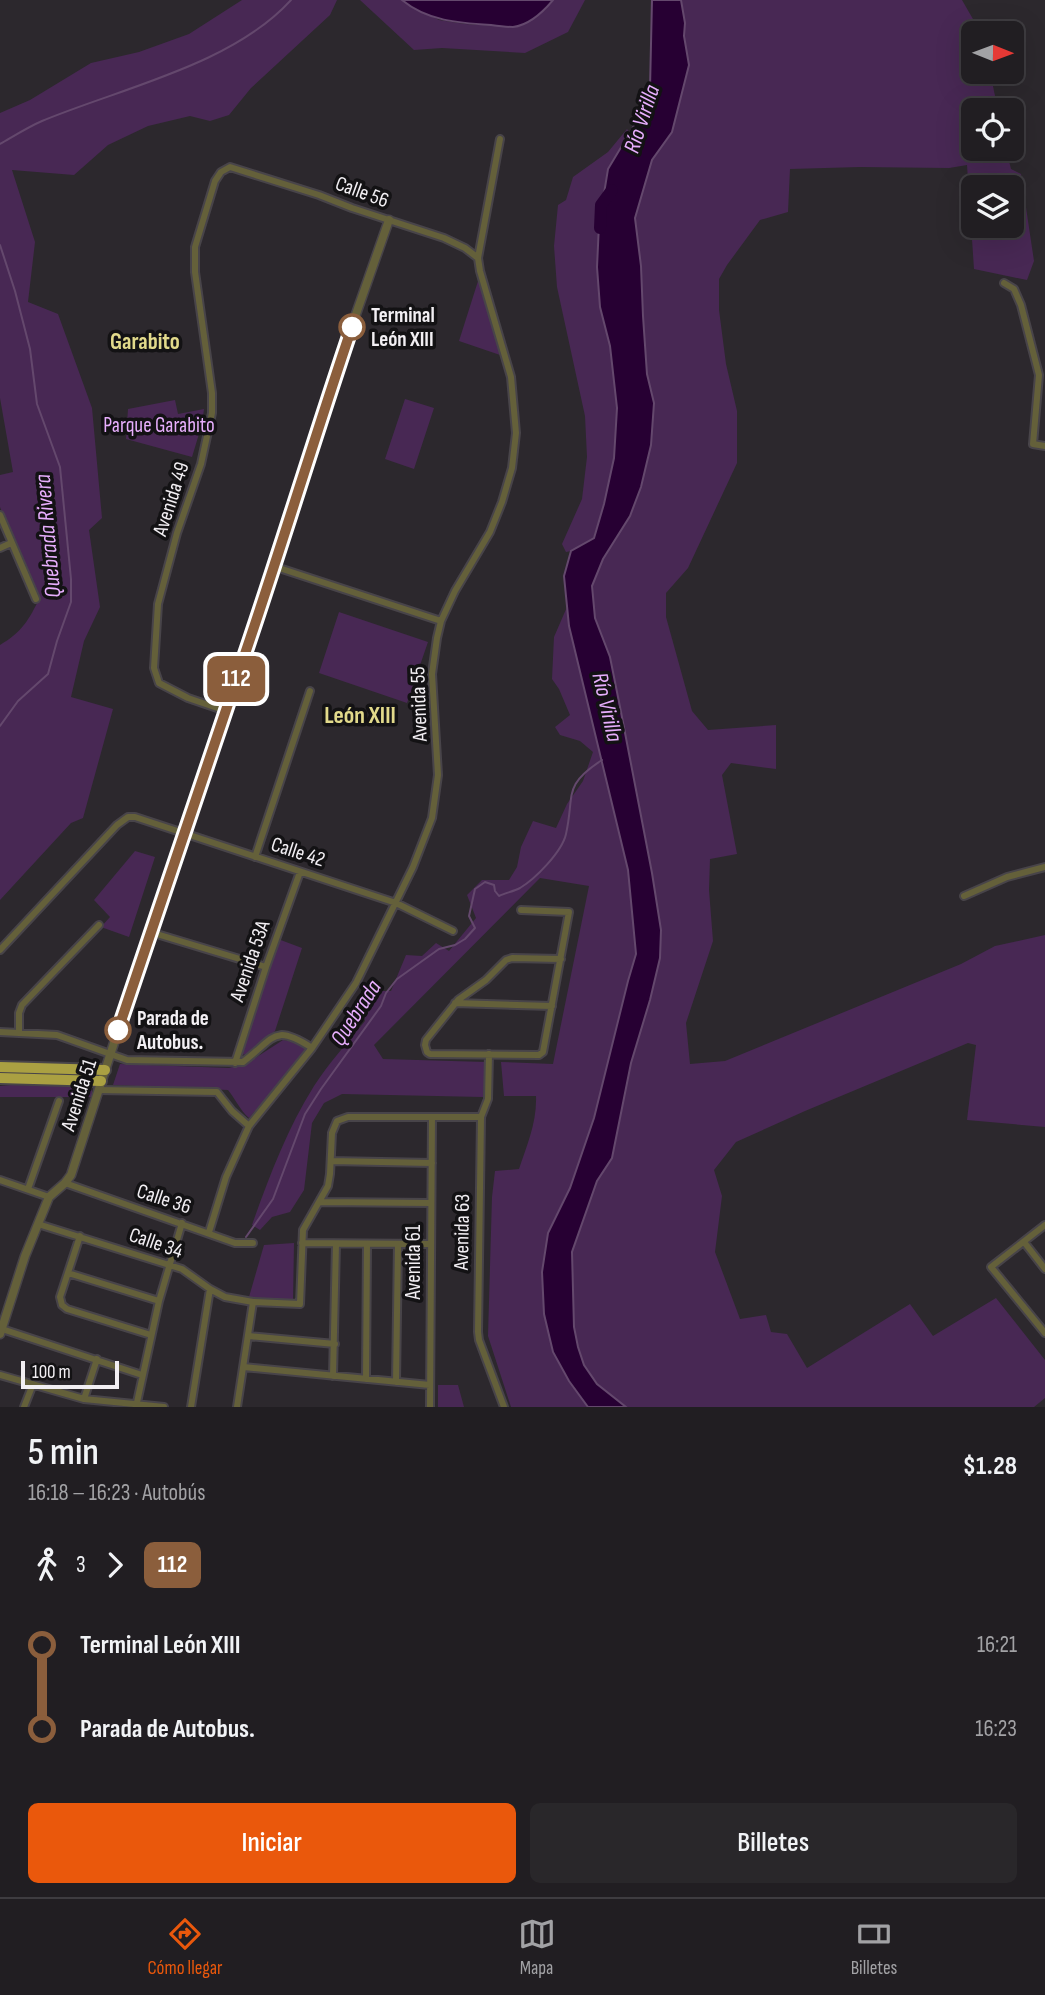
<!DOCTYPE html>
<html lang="es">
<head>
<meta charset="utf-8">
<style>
  body { margin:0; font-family:"Sofia Sans Condensed",sans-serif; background:#29272a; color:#f1f3f6; height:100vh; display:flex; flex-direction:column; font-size:26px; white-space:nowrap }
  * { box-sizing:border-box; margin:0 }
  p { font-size:23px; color:#a2a2a5 }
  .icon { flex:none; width:38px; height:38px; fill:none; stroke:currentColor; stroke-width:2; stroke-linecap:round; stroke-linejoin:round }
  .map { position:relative; height:1407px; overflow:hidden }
  .sheet { display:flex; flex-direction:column; background:#211e22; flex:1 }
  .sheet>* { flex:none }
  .badge { padding:0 14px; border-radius:10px; font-size:24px; line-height:46px }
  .needle { width:46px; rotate:91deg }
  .controls { position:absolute; left:961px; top:21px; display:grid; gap:14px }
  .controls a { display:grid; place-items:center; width:63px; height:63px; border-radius:10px; background:#211e22; box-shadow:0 7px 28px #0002,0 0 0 2px #3e3c40; font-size:35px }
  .scale { position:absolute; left:21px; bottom:18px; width:98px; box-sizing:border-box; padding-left:7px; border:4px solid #f2eff3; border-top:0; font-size:19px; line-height:24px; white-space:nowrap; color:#f2eff3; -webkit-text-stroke:5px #131214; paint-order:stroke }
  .map>.badge { position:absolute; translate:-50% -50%; box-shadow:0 0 0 4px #fff }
  .legs { display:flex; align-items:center; gap:10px; height:77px; padding:0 28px; font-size:23px }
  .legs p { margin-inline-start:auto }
  .summary { display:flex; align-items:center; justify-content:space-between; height:119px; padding:0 28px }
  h1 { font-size:38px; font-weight:600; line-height:52px }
  .primary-button { display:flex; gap:14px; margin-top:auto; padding:14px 28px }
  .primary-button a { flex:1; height:80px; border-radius:10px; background:#ea580c; color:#fff; font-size:28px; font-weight:600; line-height:80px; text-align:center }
  .primary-button a+a { background:#29272a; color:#f1f3f6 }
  ul { padding:0 28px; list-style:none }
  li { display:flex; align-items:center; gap:24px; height:84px; font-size:26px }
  li i { display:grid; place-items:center; width:10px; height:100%; margin:0 9px; background:currentColor }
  li i::after { content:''; width:18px; height:18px; margin:-9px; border:5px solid; border-radius:50%; background:#211e22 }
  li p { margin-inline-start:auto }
  li:first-child i { background:linear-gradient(#0000 50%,currentColor 0) }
  li:last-child i { background:linear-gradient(currentColor 50%,#0000 0) }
  .menu { display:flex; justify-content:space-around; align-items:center; height:98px; border-top:2px solid #3e3c40; background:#211e22; font-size:19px; color:#a2a2a5 }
  .menu a { display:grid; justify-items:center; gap:4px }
  .menu .on { color:#ea580c }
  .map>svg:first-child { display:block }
  .green { fill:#482854; fill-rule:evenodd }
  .water { fill:#270033; stroke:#64486d; stroke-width:2 }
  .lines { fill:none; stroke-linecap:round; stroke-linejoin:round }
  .stream { stroke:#64486d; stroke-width:2 }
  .river { stroke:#270033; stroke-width:12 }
  .minor-casing { stroke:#484449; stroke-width:10 }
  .tertiary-casing { stroke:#484449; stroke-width:11 }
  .trunk-casing { stroke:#484449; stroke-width:14 }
  .minor { stroke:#64603a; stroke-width:6 }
  .tertiary { stroke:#64603a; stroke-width:8 }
  .trunk { stroke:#aaa042; stroke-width:10 }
  .line-1-casing { stroke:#fff; stroke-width:16 }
  .line-1 { stroke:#8b5e3c; stroke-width:10 }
  .stop-1-dot { fill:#fff; stroke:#8b5e3c; stroke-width:3.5 }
  .labels { text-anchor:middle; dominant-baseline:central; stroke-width:7; stroke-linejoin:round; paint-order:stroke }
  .street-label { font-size:21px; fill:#f2eff3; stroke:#131214 }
  .stop-label { font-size:21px; font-weight:bold; fill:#f2eff3; stroke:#131214; text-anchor:start }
  .park-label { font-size:21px; fill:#e8affd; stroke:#131214 }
  .water-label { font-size:23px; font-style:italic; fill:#e7aefd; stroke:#131214 }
  .neighbourhood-label { font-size:23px; font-weight:bold; fill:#e2da8b; stroke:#131214 }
  .quarter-label { font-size:24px; font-weight:bold; fill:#e2da8b; stroke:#131214 }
</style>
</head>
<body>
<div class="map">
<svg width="1045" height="1407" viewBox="0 0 1045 1407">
  <rect width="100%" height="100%" fill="#2c282d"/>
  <path class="green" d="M242 0H337L330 15 251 88 229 115 210 121 190 116 148 126 108 145 74 175 12 170 35 242 28 302 58 314 92 408 102 518 89 530 100 607 84 641 71 697 113 709 83 818 71 823 0 900V645C22 632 29 620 40 597L16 548 0 507V475L13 472 0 398V113L30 100 91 63 139 52 189 34Z
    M360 0H402L410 6 439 20 465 24 514 27 545 10 553 0H585L568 32 525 53 442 48 414 50Z
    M681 0H962L981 33H973V72H990L998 110H973V149H1006L1011 169 1021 174 1034 261 1027 280 974 269 967 165 949 168 860 167 790 169 788 212 760 220 727 265 719 279V310L726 364 737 411V463L688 568 666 593V617L692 711 708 730 776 725V769L731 763 722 775 737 854 710 859 709 890 713 941 686 1023 690 1064 725 1061 961 964 995 946 1045 935V1127L967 1120 976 1045 968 1043 805 1111 736 1142 714 1170 722 1196 715 1252 740 1319 766 1315 771 1332 787 1334 807 1368 910 1304 933 1336 996 1298 1045 1360V1398L1034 1407H626L597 1384 584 1365 578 1347 574 1327 572 1252 597 1181 612 1158 631 1063 650 1000 660 958 661 930 652 873 621 712 610 657 595 618 592 586 603 559 630 516 641 487 651 445 654 403 647 374 643 316 641 266 635 218 652 160 672 131 689 65 684 36 685 23ZM973 187H1012V226H973Z
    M627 129 630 133 608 169 604 195 600 307 610 346 617 408 614 458 604 504 593 539 571 551 566 552 562 544 582 499 587 457 585 416 557 287 554 246 558 205 566 200 573 177 608 152Z
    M479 278 503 356 459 341Z
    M405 399 434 408 414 469 385 459Z
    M175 400 178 414 204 409 202 424 192 457 126 439 128 409Z
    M567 607 569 626 628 870 636 954 628 981 594 1118 570 1188 548 1233 569 1381 588 1407H511L488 1336 492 1197 495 1171 519 1169C527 1145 537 1122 536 1096H504L501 1062 553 1064 589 886 540 878 374 1045 383 1059 486 1062 483 1097 342 1094 324 1103 312 1123 304 1190 290 1212 272 1217 260 1230 252 1225C269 1177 287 1129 314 1086 329 1063 348 1042 365 1021L364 1016 378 991H391L406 955 422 956 436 943 449 951 476 918 467 895 482 880H509L517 867 521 847 533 821 556 828 567 804 583 781 593 752 580 741 560 735 555 727 570 715 559 689 552 679 554 637Z
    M339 612 428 642 407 703 319 673Z
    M135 851 155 857 129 937 101 927 110 917 94 900Z
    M278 939 302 948 275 1031 249 1053 239 1056Z
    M283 1040 295 1042 307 1050 249 1118C240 1110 236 1100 228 1090L113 1085 120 1064 229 1068 249 1062Z
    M11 1085 85 1086 90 1088 92 1091V1097H0V1086Z
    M294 1243 293 1301 249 1297 264 1245Z
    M438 1385H458L464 1407H438Z"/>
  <path class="water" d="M402 0H553C543 12 529 25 513 27 506 27 498 26 491 25 459 23 427 21 402 0Z
    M652 0H681L685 23 684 36 689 65 672 132 652 160 635 218 641 266 643 316 647 374 654 403 651 445 641 487 630 516 603 559 592 586 595 618 610 657 621 712 652 873 661 930 660 958 650 1000 631 1063 612 1158 597 1181 572 1252 574 1327 578 1347 584 1365 597 1384 626 1407H588L569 1381 553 1352 544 1314 542 1272 548 1233 570 1188 594 1118 628 981 636 954 628 870 569 626 564 576 571 551 594 538 604 504 614 458 617 408 610 346 600 307 597 267 599 224 608 169 641 114 650 88Z"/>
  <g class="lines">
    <path class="stream" d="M0 144C14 136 28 127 42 121 121 88 232 65 291 0
      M0 245 15 291 30 349 37 404 60 467 71 579V602L57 641 48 674 18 701 0 726
      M246 1237 273 1199 305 1114 321 1089 381 1006 386 993 397 979 439 949 455 945 465 939 475 928 469 916 475 889 485 882 494 885 495 891 499 896C506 893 514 891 520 888 535 879 562 852 566 834 575 794 562 786 602 760"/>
    <path class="river" d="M600 228 601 205 612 190"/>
    <g class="minor-casing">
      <path id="minor" d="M1004 283 1014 289 1021 305 1039 375 1033 444 1045 446
        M0 515 36 599
        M0 548 11 543
        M273 566 441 621
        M226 711 188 698 159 683 154 668 158 604 177 533 201 464 212 413V393L195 272V247L215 181 221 172 230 167 319 195 352 208 444 238 465 248 478 258
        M255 857 310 691
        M964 896 1007 877 1045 867
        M521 910 569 912 543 1052 539 1055 430 1054 427 1052 425 1045 426 1040 458 1000 486 980 506 960 512 958 561 959
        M150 932 266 967
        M0 950 117 825 128 817H135L396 903 453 931
        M455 1003 552 1006
        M0 1032 57 1035 127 1060 243 1062C275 1038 273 1023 312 1048
        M19 1033V1013L22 1005 99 925
        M489 1054 488 1099 481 1117 478 1332 479 1340 504 1407
        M235 1063 266 967 300 872
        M98 1090 217 1092 232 1111 249 1126
        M331 1161 432 1163
        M0 1180 49 1197
        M65 1183 235 1243H253
        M28 1189 59 1101
        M320 1202 431 1203
        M38 1224 182 1269 210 1289 225 1297 253 1302 300 1304 303 1230 328 1186 330 1174 332 1133 337 1121 348 1117H481
        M1045 1225 991 1267 1045 1333
        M209 1232 226 1177 249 1126 312 1048 356 983 413 867 432 818 438 775 432 674 437 638 441 621 455 591 490 532 502 502 512 468 516 433 511 377 480 271 478 258 500 139
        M80 1236 60 1297 62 1305 67 1309 151 1335
        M1024 1242 1045 1269
        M302 1243 431 1244
        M68 1273 159 1301
        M2 1329 142 1375
        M249 1336 335 1344
        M244 1367 430 1385
        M0 1375 84 1399 164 1407
        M333 1376 336 1244
        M366 1379 367 1244
        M396 1382 398 1244
        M84 1399 97 1359
        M24 1407 33 1384
        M136 1407 159 1301 182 1223
        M191 1407 210 1289
        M237 1407 253 1302
        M430 1407 432 1117"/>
    </g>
    <g class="tertiary-casing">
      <path id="tertiary" d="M0 1334 25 1256 49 1197 65 1183 71 1175 171 868 219 732 335 374 389 220"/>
    </g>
    <g class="trunk-casing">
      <path id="trunk" d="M0 1067 105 1070
        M0 1078 101 1081"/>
    </g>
    <use href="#minor" class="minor"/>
    <use href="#tertiary" class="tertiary"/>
    <use href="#trunk" class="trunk"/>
  </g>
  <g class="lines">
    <g class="line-1-casing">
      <path id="line-1" d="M118 1030C161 899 206 769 250 639 285 535 317 430 352 327"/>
    </g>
    <use href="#line-1" class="line-1"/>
  </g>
  <g class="stop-1-dot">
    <circle cx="352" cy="327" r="12"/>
    <circle cx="118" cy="1030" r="12"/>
  </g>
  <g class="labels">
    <g class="street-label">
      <text transform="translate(362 192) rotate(20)">Calle 56</text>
      <text transform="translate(171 499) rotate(-72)">Avenida 49</text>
      <text transform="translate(419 704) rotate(-92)">Avenida 55</text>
      <text transform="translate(298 852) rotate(18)">Calle 42</text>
      <text transform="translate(250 961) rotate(-71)">Avenida 53A</text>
      <text transform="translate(79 1095) rotate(-72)">Avenida 51</text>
      <text transform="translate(164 1199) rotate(18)">Calle 36</text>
      <text transform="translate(462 1232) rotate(-89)">Avenida 63</text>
      <text transform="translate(156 1243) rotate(19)">Calle 34</text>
      <text transform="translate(413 1262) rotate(-90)">Avenida 61</text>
    </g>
    <g class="stop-label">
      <text x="371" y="315">Terminal<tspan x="371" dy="24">León XIII</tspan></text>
      <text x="137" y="1018">Parada de<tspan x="137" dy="24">Autobus.</tspan></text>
    </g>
    <g class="park-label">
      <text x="159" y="425">Parque Garabito</text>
    </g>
    <g class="water-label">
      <text transform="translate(642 119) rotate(-72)">Río Virilla</text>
      <text transform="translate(48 536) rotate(-95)">Quebrada Rivera</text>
      <text transform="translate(607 707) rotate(77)">Río Virilla</text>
      <text transform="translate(356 1013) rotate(-57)">Quebrada</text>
    </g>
    <g class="neighbourhood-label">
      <text x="145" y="342">Garabito</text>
    </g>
    <g class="quarter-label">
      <text x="360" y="715">León XIII</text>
    </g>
  </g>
</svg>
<div class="controls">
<a><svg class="needle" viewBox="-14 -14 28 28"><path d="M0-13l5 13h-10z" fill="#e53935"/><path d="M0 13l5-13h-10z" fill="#a2a2a5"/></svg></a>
<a><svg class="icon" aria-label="locate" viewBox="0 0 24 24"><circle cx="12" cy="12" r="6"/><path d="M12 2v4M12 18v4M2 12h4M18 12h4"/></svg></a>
<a><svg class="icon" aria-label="layers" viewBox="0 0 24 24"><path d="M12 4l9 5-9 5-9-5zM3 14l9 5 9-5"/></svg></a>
</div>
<div class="scale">100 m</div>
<b class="badge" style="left:236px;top:679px;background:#8b5e3c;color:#fff">112</b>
</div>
<section class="sheet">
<div class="summary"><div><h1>5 min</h1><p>16:18 – 16:23 · Autobús</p></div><b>$1.28</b></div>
<div class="legs"><svg class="icon" aria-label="walk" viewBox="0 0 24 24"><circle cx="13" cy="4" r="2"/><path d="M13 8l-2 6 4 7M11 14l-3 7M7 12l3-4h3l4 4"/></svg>3<svg class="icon" aria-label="forward" viewBox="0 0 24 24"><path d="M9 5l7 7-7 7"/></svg><b class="badge" style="background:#8b5e3c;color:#fff">112</b></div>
<ul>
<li><i style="color:#8b5e3c"></i><b>Terminal León XIII</b><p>16:21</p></li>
<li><i style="color:#8b5e3c"></i><b>Parada de Autobus.</b><p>16:23</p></li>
</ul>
<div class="primary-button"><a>Iniciar</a><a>Billetes</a></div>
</section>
<nav class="menu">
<a class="on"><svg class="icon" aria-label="directions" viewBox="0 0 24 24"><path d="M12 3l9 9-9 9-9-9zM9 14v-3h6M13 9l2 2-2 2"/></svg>Cómo llegar</a>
<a><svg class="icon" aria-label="map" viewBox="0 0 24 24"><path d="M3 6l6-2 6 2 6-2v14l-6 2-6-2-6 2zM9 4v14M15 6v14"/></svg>Mapa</a>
<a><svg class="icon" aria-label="tickets" viewBox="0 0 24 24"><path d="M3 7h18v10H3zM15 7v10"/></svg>Billetes</a>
</nav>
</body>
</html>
